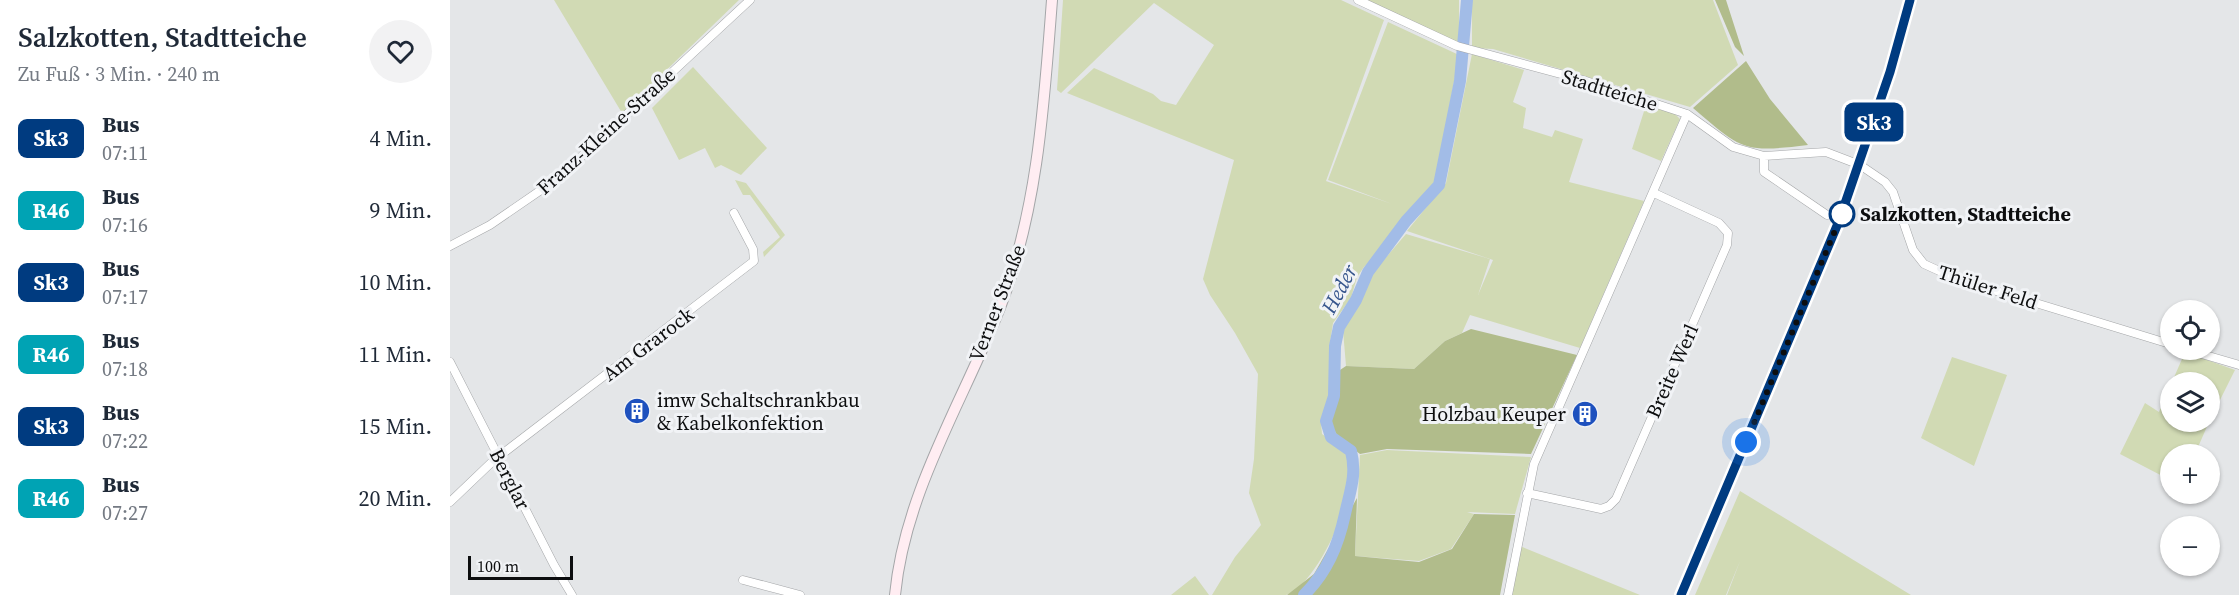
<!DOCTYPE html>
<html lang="de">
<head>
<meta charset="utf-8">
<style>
  body { margin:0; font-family:"Source Serif 4",serif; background:#f2f2f3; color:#1f2937; height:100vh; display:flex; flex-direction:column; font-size:22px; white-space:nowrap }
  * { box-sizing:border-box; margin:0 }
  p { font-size:20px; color:#747a83 }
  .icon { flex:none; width:33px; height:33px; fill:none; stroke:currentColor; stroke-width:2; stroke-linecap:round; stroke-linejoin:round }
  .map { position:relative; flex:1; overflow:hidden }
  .panel { display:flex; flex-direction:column; background:#fff; width:450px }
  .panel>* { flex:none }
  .badge { padding:0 12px; border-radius:9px; font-size:21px; line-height:39px }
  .tools { position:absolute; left:1710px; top:300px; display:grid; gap:12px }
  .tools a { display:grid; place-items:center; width:60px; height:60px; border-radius:50%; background:#fff; box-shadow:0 2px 4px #0004; font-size:30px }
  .scale { position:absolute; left:18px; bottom:15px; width:105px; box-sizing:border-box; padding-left:6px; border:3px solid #0d0e0f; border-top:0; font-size:16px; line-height:21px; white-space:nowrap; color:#0d0e0f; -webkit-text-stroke:4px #f1f3f6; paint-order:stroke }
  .you { position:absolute; width:30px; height:30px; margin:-15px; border:4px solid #fff; border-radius:50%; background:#1a73e8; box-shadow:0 0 0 9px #1a73e833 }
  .map>.badge { position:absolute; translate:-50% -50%; box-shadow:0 0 0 3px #fff }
  .round { display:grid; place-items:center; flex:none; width:63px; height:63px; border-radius:32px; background:#f2f2f3 }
  .summary { display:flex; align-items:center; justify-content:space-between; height:102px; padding:0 18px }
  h1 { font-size:28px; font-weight:600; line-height:45px }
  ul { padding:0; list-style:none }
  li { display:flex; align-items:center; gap:18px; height:72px; padding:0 18px }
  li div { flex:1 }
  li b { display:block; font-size:22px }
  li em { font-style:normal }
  li .badge { min-width:66px; font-weight:700; text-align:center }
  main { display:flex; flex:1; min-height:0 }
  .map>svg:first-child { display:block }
  .green { fill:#d1dab4 }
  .forest { fill:#b1bc8b }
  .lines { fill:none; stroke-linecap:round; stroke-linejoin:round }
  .river { stroke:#a2bce7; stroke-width:12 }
  .minor-casing { stroke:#a4a6a8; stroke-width:9 }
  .secondary-casing { stroke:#a4a6a8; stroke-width:12 }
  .minor { stroke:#fff; stroke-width:8 }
  .secondary { stroke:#ffedf2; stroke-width:10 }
  .line-casing { stroke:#fff; stroke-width:14 }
  .line { stroke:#003b80; stroke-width:9 }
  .walk { stroke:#0d0e0f; stroke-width:6; stroke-dasharray:0 10.8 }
  .stop-dot { fill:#fff; stroke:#003b80; stroke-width:3 }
  .labels { text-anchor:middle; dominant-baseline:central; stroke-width:6; stroke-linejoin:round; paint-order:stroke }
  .street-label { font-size:20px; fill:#0d0e0f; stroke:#f1f3f6 }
  .stop-label { font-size:20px; font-weight:bold; fill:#0d0e0f; stroke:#f1f3f6; text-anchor:start }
  .poi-label { font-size:20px; fill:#0d0e0f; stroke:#f1f3f6; text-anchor:start }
  .water-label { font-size:21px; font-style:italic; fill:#36558c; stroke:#f1f3f6 }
</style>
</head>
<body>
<main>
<section class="panel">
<div class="summary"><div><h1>Salzkotten, Stadtteiche</h1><p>Zu Fuß · 3 Min. · 240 m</p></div><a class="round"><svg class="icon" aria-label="heart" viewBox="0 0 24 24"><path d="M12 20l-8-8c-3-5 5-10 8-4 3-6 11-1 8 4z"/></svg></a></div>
<ul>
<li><span class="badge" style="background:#003b80;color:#fff">Sk3</span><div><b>Bus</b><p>07:11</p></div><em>4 Min.</em></li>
<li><span class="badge" style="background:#00a3b4;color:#fff">R46</span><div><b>Bus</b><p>07:16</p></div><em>9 Min.</em></li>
<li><span class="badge" style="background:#003b80;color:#fff">Sk3</span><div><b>Bus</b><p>07:17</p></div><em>10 Min.</em></li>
<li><span class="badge" style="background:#00a3b4;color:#fff">R46</span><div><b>Bus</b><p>07:18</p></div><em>11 Min.</em></li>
<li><span class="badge" style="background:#003b80;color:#fff">Sk3</span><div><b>Bus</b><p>07:22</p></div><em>15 Min.</em></li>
<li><span class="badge" style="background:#00a3b4;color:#fff">R46</span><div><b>Bus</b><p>07:27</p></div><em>20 Min.</em></li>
</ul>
</section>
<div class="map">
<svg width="1789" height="595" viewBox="0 0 1789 595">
  <rect width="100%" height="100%" fill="#e4e6e8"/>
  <path class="green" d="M104 0H289L172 113Z
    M613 0H891L934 20 876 181 942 204 878 180 938 22 1009 55 985 183 955 216 929 254 914 267 907 277 901 298 883 323 879 349 880 395 871 423 872 434C880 440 893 447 897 454 914 484 868 585 836 595 825 595 777 595 762 595L785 557 811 525 799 493 804 459 808 374 785 333 760 295 753 279 784 160 617 93 644 68 703 94 711 101 726 105 764 45 704 3 611 93 607 90Z
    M915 0H1009V43Z
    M1022 0H1263L1288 65 1240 107 1043 49 1022 48Z
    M1022 54 1074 70 1063 102 1076 108 1073 128 1102 137 1105 130 1133 139 1119 182 1194 201 1130 348 1020 315 1012 333 995 341 964 369 896 366 893 330 908 304 920 276 956 234 1040 259 1028 295 1043 260 957 231 996 183Z
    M243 67 317 148 291 175 271 165 265 168 255 148 229 160 202 108Z
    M1196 105 1225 114 1230 119 1211 161 1182 149Z
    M285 180 296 183 335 235 314 257 313 252 330 237 300 195H293Z
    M1735 352 1785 370 1760 420V382H1722Z
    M1502 357 1557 375 1524 466 1471 438Z
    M1720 386V422H1759L1745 454H1720V480L1670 454 1695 403 1709 412Z
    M937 450 1081 457 1065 514 1017 512 1024 514 1001 549 969 561 905 556 910 455Z
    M1290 491 1461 595H1277L1290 561 1276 595H1245Z
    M1070 546 1190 595H1061Z
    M745 576 759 595H721Z"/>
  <path class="forest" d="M1265 0H1276L1294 56 1285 47Z
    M1296 61 1320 99 1358 145C1293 153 1292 150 1243 108Z
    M1021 329 1127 355 1081 454 937 449 910 454 888 437 881 424 890 370 896 366 964 369 995 341Z
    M907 498 905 556 969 562 1002 549 1024 514 1065 515 1050 595H837L864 574Z"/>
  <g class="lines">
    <path class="river" d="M854 595C877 572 888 546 895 514 900 491 907 475 901 451L881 437 876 421 884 396 885 346 889 327 906 300 918 272 956 221 989 185 1010 81 1017 0"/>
    <g class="minor-casing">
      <path id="minor" d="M908 0 1007 46 1133 80 1237 114 1283 147 1314 156 1376 152 1410 165 1435 182 1443 192 1463 250 1474 264 1507 279 1720 344
        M1314 156V172L1377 215
        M0 246 40 225 107 179 300 0
        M1738 350 1789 365
        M0 362 104 565 122 595
        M1077 493 1151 509 1159 506 1166 499 1277 245 1278 233 1269 223 1204 193
        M0 502 43 461 304 261 303 249 284 213
        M293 580 350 595
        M1058 595 1084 464 1237 114"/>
    </g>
    <g class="secondary-casing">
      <path id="secondary" d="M445 595C455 491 514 400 551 305 588 207 594 104 602 0
        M1231 595 1389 221 1440 72 1460 0"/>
    </g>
    <use href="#minor" class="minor"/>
    <use href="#secondary" class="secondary"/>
  </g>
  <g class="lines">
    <g class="line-casing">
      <path id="line" d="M1231 595 1389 221 1440 72 1460 0"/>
    </g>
    <use href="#line" class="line"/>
    <path class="walk" d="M1296 442 1392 214"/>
  </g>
  <defs>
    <g id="building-disc" transform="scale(1.35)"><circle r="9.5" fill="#1e51be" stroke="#f1f3f6"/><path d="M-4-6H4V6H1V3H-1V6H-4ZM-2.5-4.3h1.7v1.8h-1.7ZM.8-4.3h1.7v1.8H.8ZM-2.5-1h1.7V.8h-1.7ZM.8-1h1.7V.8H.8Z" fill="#fff"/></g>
  </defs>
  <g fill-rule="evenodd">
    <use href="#building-disc" x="187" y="411"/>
    <use href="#building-disc" x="1135" y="414"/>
  </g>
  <circle class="stop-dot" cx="1392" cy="214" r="12"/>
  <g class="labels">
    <g class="street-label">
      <text transform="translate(1160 90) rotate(17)">Stadtteiche</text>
      <text transform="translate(156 131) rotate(-42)">Franz-Kleine-Straße</text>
      <text transform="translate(1538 287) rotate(18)">Thüler Feld</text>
      <text transform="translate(547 303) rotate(-69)">Verner Straße</text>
      <text transform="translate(198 344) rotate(-37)">Am Grarock</text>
      <text transform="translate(1222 371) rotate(-66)">Breite Werl</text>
      <text transform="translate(60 479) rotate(63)">Berglar</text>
    </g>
    <g class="stop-label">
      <text x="1410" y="214">Salzkotten, Stadtteiche</text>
    </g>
    <g class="poi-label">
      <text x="207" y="400">imw Schaltschrankbau<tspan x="207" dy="23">&amp; Kabelkonfektion</tspan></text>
      <text x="1116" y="414" text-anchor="end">Holzbau Keuper</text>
    </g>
    <g class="water-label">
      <text transform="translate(889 289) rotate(-62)">Heder</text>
    </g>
  </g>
</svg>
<div class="tools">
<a><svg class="icon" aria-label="locate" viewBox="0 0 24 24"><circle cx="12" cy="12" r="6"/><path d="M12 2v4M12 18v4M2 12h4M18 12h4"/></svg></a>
<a><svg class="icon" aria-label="layers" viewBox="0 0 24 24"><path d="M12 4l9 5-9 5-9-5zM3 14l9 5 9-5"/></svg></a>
<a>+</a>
<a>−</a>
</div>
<div class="scale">100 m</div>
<div class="you" style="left:1296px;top:442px"></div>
<b class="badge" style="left:1424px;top:122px;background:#003b80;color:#fff">Sk3</b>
</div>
</main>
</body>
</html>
